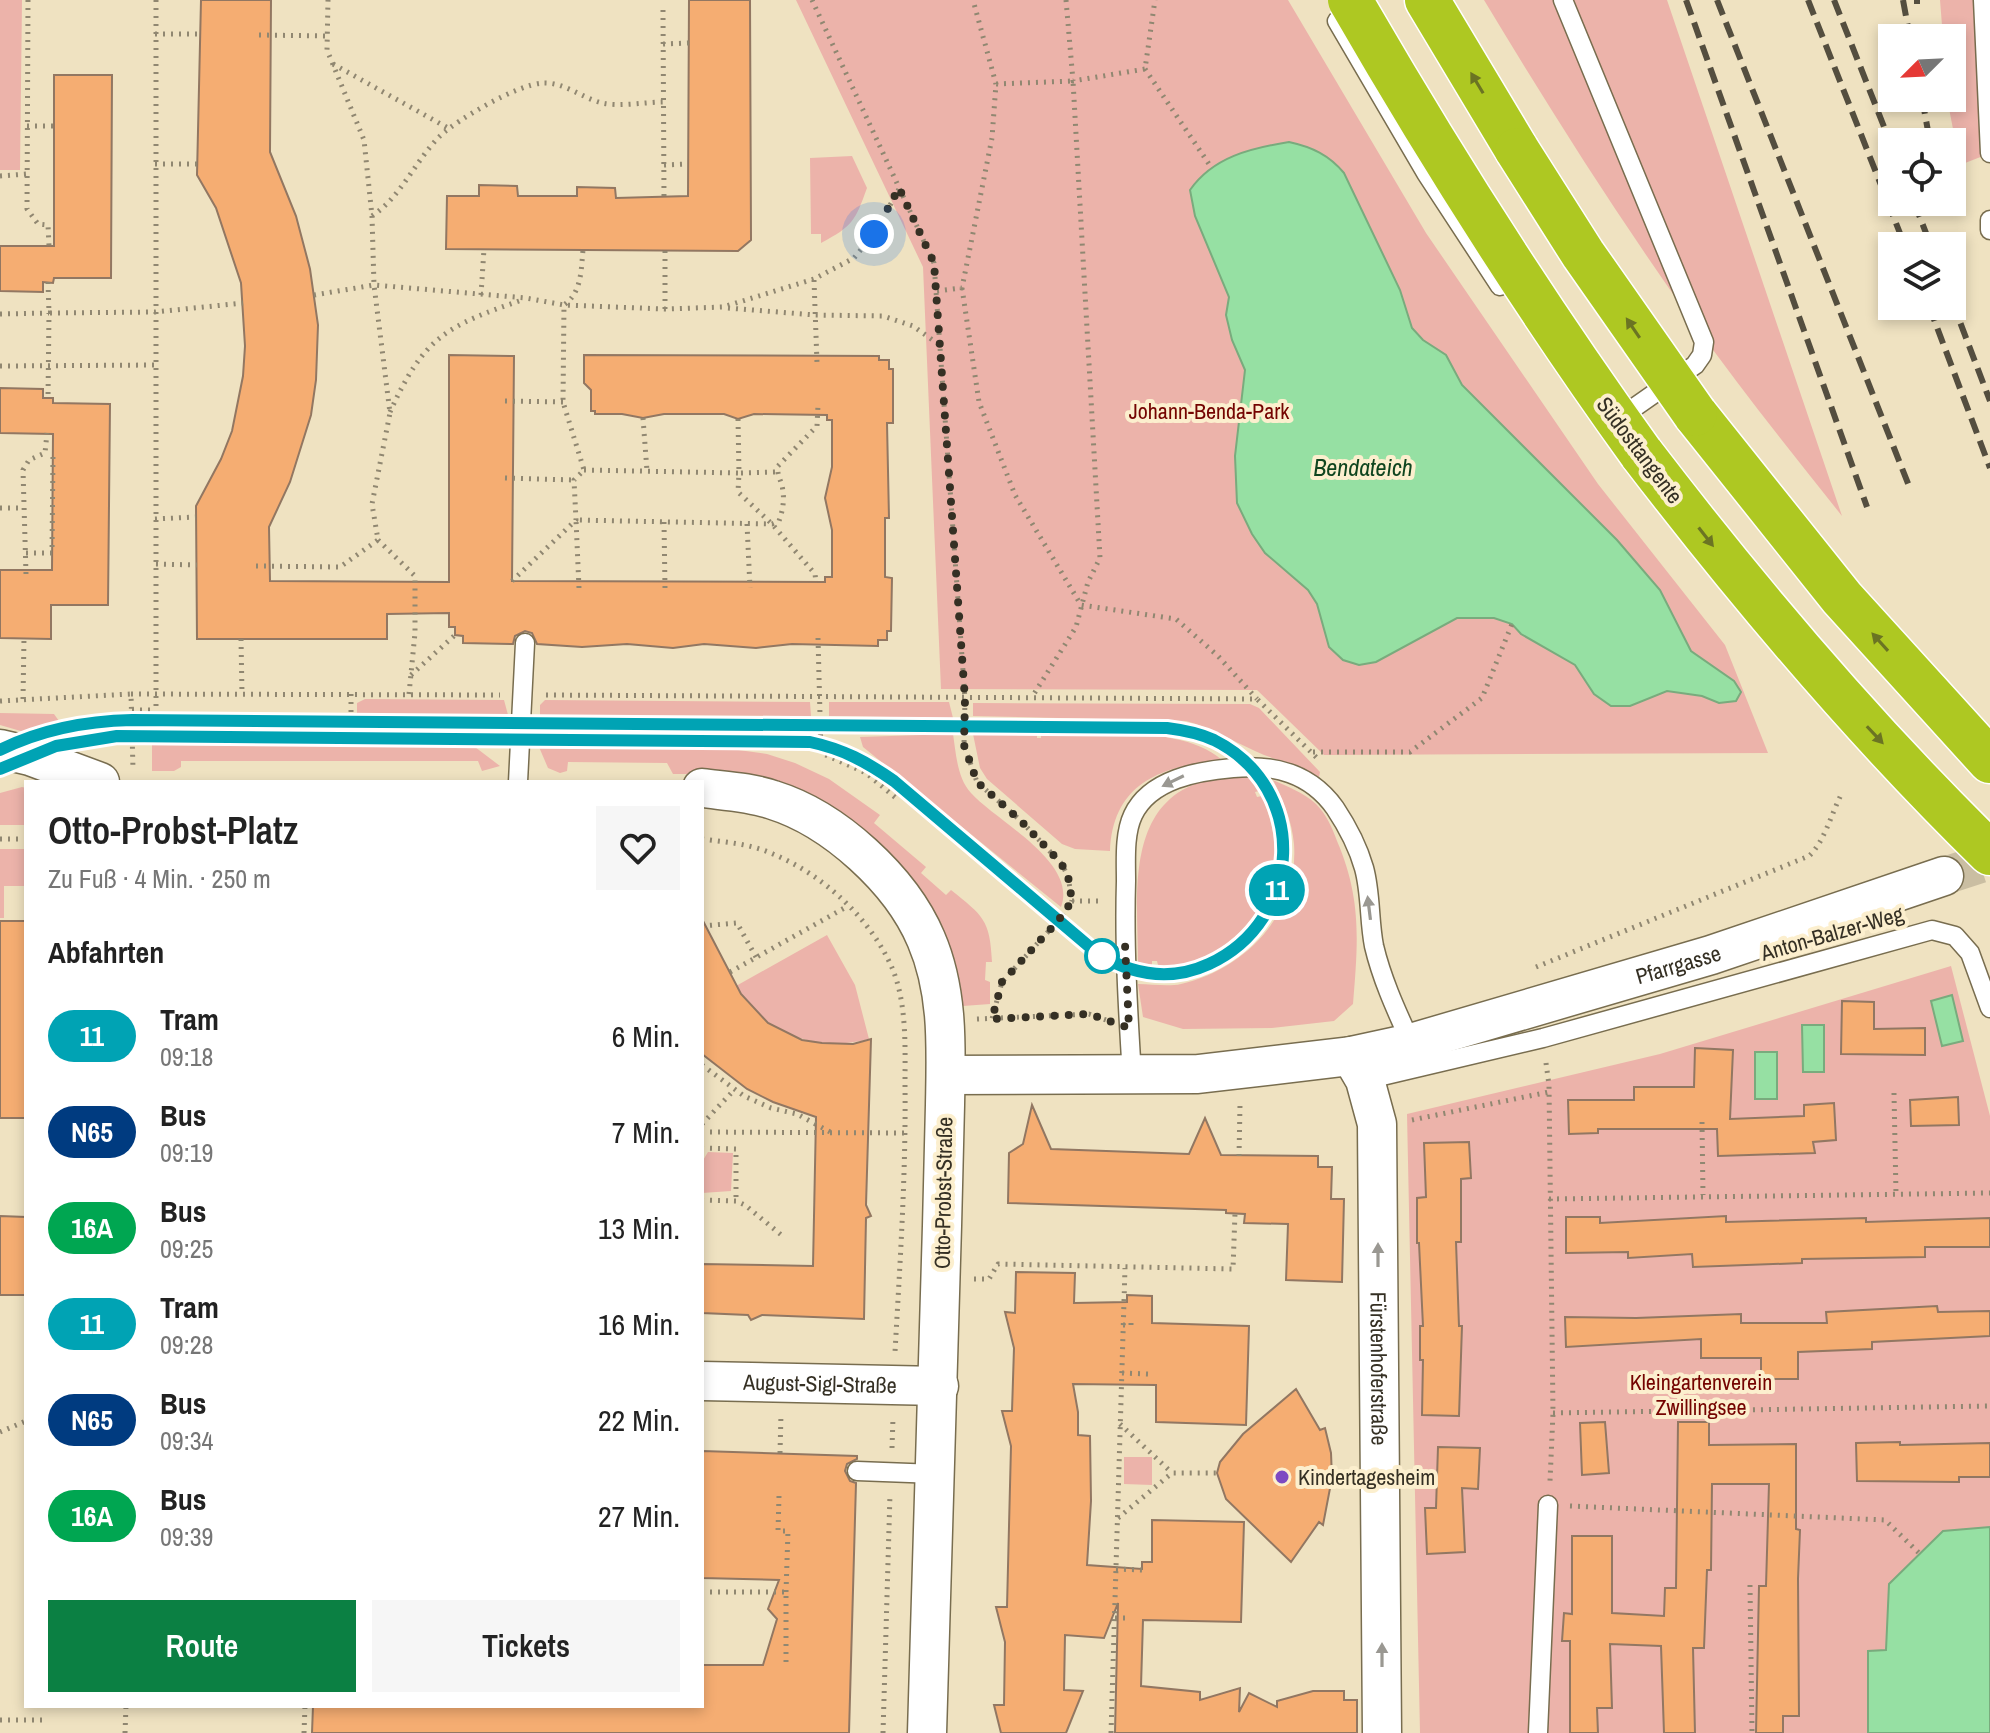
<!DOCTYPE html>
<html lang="de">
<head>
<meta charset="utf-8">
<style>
  body { margin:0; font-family:"Archivo Narrow",sans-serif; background:#f6f6f6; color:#222; height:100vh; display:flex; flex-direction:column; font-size:30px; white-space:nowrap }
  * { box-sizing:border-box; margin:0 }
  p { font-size:26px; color:#767676 }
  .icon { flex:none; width:44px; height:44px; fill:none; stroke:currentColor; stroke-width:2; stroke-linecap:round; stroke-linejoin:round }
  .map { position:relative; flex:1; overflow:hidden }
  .sheet { position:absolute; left:24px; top:780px; width:680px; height:928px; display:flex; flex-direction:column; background:#fff; border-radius:0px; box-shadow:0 4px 12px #0003 }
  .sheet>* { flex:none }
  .badge { padding:0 16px; border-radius:26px; font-size:28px; line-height:52px }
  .needle { width:52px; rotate:246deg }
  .controls { position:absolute; left:1878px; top:24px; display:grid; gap:16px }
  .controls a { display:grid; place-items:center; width:88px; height:88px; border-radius:0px; background:#fff; box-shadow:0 4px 12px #0003; font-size:40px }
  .you { position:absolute; width:40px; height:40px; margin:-20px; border:6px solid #fff; border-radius:50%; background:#1a73e8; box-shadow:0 0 0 12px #1a73e833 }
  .map>.badge { position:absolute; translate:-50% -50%; box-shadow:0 0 0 4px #fff }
  h2 { padding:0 24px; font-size:30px; line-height:72px }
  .round { display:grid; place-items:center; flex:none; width:84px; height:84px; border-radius:0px; background:#f6f6f6 }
  .head { display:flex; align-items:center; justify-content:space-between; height:136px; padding:0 24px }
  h1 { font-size:38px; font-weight:600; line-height:60px }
  .button { display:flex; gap:16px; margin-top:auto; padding:16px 24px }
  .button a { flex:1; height:92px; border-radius:0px; background:#0b8043; color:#fff; font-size:32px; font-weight:600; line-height:92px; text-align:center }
  .button a+a { background:#f6f6f6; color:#222 }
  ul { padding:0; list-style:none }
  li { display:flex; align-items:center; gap:24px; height:96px; padding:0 24px }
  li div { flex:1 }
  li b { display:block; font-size:30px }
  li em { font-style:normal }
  li .badge { min-width:88px; font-weight:700; text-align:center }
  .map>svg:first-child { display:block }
  .green { fill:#ecb3aa }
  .water { fill:#96e0a3; stroke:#79ab7d; stroke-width:2 }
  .building { fill:#f5ad72; stroke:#927762; stroke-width:2 }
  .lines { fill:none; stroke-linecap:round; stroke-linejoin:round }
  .minor-tunnel { stroke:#cabea2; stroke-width:38; stroke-dasharray:38 19; stroke-linecap:butt }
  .service-casing { stroke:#786d4f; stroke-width:21 }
  .minor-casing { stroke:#786d4f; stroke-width:41 }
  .motorway-casing { stroke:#fff; stroke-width:47 }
  .path { stroke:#908771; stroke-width:5; stroke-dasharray:2 6; stroke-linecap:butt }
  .service { stroke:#fff; stroke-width:18 }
  .minor { stroke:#fff; stroke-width:38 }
  .motorway { stroke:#aec822; stroke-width:44 }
  .tram { stroke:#544e3f; stroke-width:2 }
  .rail { stroke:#544e3f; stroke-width:6; stroke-dasharray:16 8; stroke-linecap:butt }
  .motorway-bridge-casing { stroke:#fff; stroke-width:47; stroke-linecap:butt }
  .motorway-bridge { stroke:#aec822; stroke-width:44 }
  .oneway { fill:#6b7423 }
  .oneway2 { fill:#9a9892 }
  .line-casing { stroke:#fff; stroke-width:18 }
  .line { stroke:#00a3b4; stroke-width:12 }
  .walk { stroke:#353024; stroke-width:8; stroke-dasharray:0 14.4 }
  .stop-dot { fill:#fff; stroke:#00a3b4; stroke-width:4 }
  .poi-dot { fill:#7d4ac2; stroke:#fcefce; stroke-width:3 }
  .labels { text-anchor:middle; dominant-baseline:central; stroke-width:8; stroke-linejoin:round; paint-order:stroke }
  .park-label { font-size:22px; fill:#740300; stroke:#fcefce }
  .street-label { font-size:22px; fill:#353024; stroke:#fcefce }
  .poi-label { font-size:22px; fill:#353024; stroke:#fcefce; text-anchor:start }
  .water-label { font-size:24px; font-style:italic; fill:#0f451f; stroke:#fcefce }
</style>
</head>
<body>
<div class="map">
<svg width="1990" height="1733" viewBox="0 0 1990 1733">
  <rect width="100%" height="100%" fill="#efe2c1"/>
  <path class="green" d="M0 0H22L20 170H0Z
    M796 0H1288L1426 233 1598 484 1725 645 1768 753 1324 755 1257 690 941 689 923 267Z
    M1484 0H1667L1842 516C1807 472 1771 427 1737 382 1645 260 1563 131 1484 0Z
    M1940 0H1977L1983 156 1960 165 1947 98H1952V38H1943Z
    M852 156 867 188C855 221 853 226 821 243V234H811L810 158Z
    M365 699 504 700 508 715 357 714V703Z
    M545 700 810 702 811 716 540 715V705Z
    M829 702H949L953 718 829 716Z
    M973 703 1250 704 1259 708 1320 772 1319 777C1298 764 1276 761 1255 751 1231 740 1211 728 1186 721L973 716Z
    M0 713 54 714 59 721 24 732 0 725Z
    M953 734C956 753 957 778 971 793 996 821 1078 862 1061 907L863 747 860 737Z
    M973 734 1037 735V738H1041V735C1094 735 1181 724 1222 760 1164 766 1113 781 1110 851L1075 849 1062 844 987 779 980 768Z
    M152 745 475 747 500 766 482 771 478 761H181V767L174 771H152Z
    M539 747 724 748 767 754 795 763 829 779 880 815 874 823 926 867 921 873 946 895 951 890C983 916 990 919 992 962H986L985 980 990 982V1004L963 1006 953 960 929 904 898 866 712 774H673L667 763 568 762 567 771 560 773 548 768Z
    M1250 778 1259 791 1255 792 1257 797 1262 796C1275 829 1282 862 1266 896L1261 899 1264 901C1241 938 1205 969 1158 965L1157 961H1152V966L1138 962C1138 900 1124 806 1201 782 1217 777 1234 778 1250 778Z
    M1273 780C1288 787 1303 792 1316 804 1326 814 1332 827 1337 841 1362 899 1358 943 1353 1004L1334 1021 1272 1028 1183 1029 1143 1017 1138 984C1152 984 1168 987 1181 984 1246 969 1299 913 1294 844 1292 821 1283 800 1273 780Z
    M22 787 26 788V825H0V793Z
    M0 849H26V886H4V918H0Z
    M827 935 855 985 869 1039C818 1053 762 1034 736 986Z
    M1951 966 1990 1116V1733H1420L1407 1114 1660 1054Z
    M708 1152 733 1153 731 1191 702 1193V1162Z
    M1124 1457H1152V1485L1124 1484Z"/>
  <path class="water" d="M1289 142C1312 147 1329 155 1344 173L1400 290 1412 328 1423 340 1446 355 1462 385 1617 540 1660 590 1691 651 1734 681 1741 692 1736 701 1719 703 1702 696 1667 691 1630 706H1611L1594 694 1575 665 1521 634 1512 624 1494 618H1457L1376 662 1359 665 1343 660 1329 647 1317 604 1308 590 1265 553 1252 534 1237 503 1235 456 1245 370 1232 340 1226 315 1229 297 1195 216 1190 190C1213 157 1251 148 1289 142Z
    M1952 995 1963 1041 1942 1046 1931 1001Z
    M1802 1025H1824V1072H1803Z
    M1755 1052H1777V1099H1755Z
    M1990 1527V1733H1868V1651L1886 1650 1889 1584 1943 1531Z"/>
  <path class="building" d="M201 0H271L270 152 296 216 310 269 318 325 316 380 311 415 290 482 269 527 270 581 449 582V355L514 356 512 581 825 582V577H832V530L825 498 832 467V420H827V415L754 414 738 419 724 414H664L643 418 622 414H595V411H591V390L584 383V355L879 356V360H889V369H893V423H887L889 518H885V577L892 578 891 631H887V640H878V646L792 644 756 648 704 644 673 648 627 644 582 647 537 644 532 633 525 631 515 636 513 644 463 643V636L455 635V627H449V613L387 614V639H197L196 506 221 459 232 431 243 376 245 346 241 283 216 208 197 175Z
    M689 0H750L751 240 738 251 446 249 447 196H479V185L517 186 518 196H577V187L615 188 616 198 688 196Z
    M54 75H112L111 278H54L53 283 43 282V292L0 291V246H54Z
    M0 388 43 389V398H53V403L110 404 108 605H51V639L0 638V570H52L53 434 0 433Z
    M702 919 741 994 768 1023 802 1040 822 1043 853 1044 871 1039 866 1205 871 1216 866 1218 864 1319 762 1315 751 1320 748 1315 702 1313V1264L813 1266 816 1117 773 1102 747 1089 702 1054Z
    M0 921H26V1118H0Z
    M1842 1001 1874 1002V1029L1925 1028V1055L1841 1054Z
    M1695 1048 1733 1050 1730 1119 1804 1116V1105L1834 1103 1836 1140 1813 1142 1815 1153 1718 1156 1717 1129H1598V1133L1569 1134 1568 1100H1634V1087H1694Z
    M1958 1097 1959 1125 1911 1126 1910 1100Z
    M1032 1105 1051 1149 1189 1154 1205 1118 1221 1155 1318 1156V1167H1332L1331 1199H1344L1342 1282 1286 1280 1288 1224 1244 1223 1245 1214 1226 1213V1210L1008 1203 1009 1153 1023 1144Z
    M1469 1142 1471 1178 1461 1179V1242H1456L1459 1326H1462L1459 1416 1422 1415 1423 1360H1420V1326H1423L1419 1243H1417V1198L1426 1197 1424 1143Z
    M0 1216 26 1217V1295H0Z
    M1726 1216V1222L1866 1218V1222L1990 1218V1247H1925V1257L1802 1259V1263L1693 1267 1692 1254 1628 1258V1252L1566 1253V1217H1600V1223Z
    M1016 1272 1075 1273 1074 1303 1127 1302V1295L1152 1296V1323L1249 1326 1246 1425 1156 1422V1385L1073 1384 1078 1412V1435L1090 1436 1091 1501 1087 1565 1142 1569V1562H1152V1520L1244 1522 1241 1622 1143 1620 1141 1686 1200 1692V1700L1240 1688 1239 1712 1249 1693 1277 1707V1701L1313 1691H1344V1700H1357V1733H1115L1118 1603 1104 1638 1065 1635 1064 1690 1083 1691 1066 1733H1001L994 1705H1004L1005 1642 996 1607H1007L1011 1446 1002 1411H1012L1014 1348 1005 1312 1015 1313Z
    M1937 1306 1938 1312 1990 1311V1336L1872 1342V1349L1798 1352V1379H1761V1358H1701V1339L1566 1347 1565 1317 1636 1318 1741 1314V1323H1827L1826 1312Z
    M1296 1389 1320 1430 1325 1428 1331 1453 1332 1478 1323 1525 1319 1522 1291 1562 1226 1499 1217 1473 1220 1462 1243 1434Z
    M1605 1422 1609 1473 1582 1475 1580 1423Z
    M1678 1422H1709V1445L1796 1444V1529L1800 1530 1798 1579 1799 1716H1783V1733H1756L1759 1586H1766L1769 1484H1712L1711 1570H1707L1704 1648H1693L1695 1733H1664L1661 1646 1610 1644 1612 1708H1597L1598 1733H1570V1641H1562L1564 1613 1572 1614V1536H1612V1613L1664 1616 1665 1588H1676Z
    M1900 1442V1445L1990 1443V1477H1959V1482L1857 1481 1856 1443Z
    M1438 1447 1480 1448 1478 1489 1462 1488 1465 1552 1427 1554 1425 1508H1436Z
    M702 1451 857 1456V1459L847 1464 845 1471 850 1481 856 1483 849 1733H312L313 1706H702V1665H763L777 1619 768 1609 779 1580 702 1578Z"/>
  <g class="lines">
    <path class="minor-tunnel" d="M1944 876 1990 861"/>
    <g class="service-casing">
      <path id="service" d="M1563 0 1704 342 1702 355 1695 365 1615 421
        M1983 0 1990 153
        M1357 10 1337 21 1426 173 1500 286
        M1990 220V230
        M518 782 525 643
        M1132 1076C1128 1011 1124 947 1126 881 1126 861 1124 834 1133 815 1150 779 1198 771 1233 768 1274 764 1310 773 1335 808 1347 826 1358 847 1364 868 1371 893 1369 921 1374 946 1382 980 1397 1012 1411 1043
        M1365 1080 1543 1038 1932 930 1955 936 1970 953 1990 1008
        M857 1471 936 1474
        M1538 1733 1548 1505"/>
    </g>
    <g class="minor-casing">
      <g id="minor">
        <path d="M0 749 30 756 100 782"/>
        <path d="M702 788C726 791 750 792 773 800 834 819 901 880 926 939 949 992 946 1049 945 1105 944 1145 943 1186 942 1226 938 1395 933 1564 927 1733"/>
        <path id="s1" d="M1351 1056 1365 1080 1377 1124 1382 1733"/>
        <path id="s2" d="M946 1075 1198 1074 1351 1056 1411 1043 1711 955 1944 876"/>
        <path id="s3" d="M702 1381 939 1386"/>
      </g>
    </g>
    <g class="motorway-casing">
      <path id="motorway" d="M1427 0 1517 150
        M1695 414 1842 598 1990 761
        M1641 453C1749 594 1863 729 1990 853"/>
    </g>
    <path class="path" d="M28 0 27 209 38 224 48 225 49 246
      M156 0V714
      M812 0 934 263 965 699 964 745 977 782 1020 820 1061 863 1068 876 1072 901 1058 921 1002 982 992 1019
      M1066 0 1073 81 1145 69 1155 0
      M663 10 664 197
      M155 34H201
      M259 35 327 36
      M663 44 689 43
      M333 64 448 128
      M1145 69 1211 167
      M996 84 1073 81 1100 558 1088 582 1076 627 1032 697
      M27 126H54
      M155 164H197
      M664 165 688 164
      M0 176 27 174
      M372 216C401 197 415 161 440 136 458 119 518 84 543 83 564 82 582 98 602 103 620 107 645 102 664 102
      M665 251V309
      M814 280 817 363
      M48 282 49 313 155 312 243 303
      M962 288 979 402 1015 495 1081 605 1176 619 1218 656 1257 699
      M937 291 962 288 992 138 996 84 973 0
      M314 295 374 285 526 298 564 305 665 309 723 307 814 279 854 258 874 234 899 189
      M481 295 484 249
      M728 308 815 315 883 316 913 326 941 346
      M0 314 49 313 48 398
      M0 366 156 365
      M505 401 563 402
      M390 412C424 337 446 326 522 300
      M643 418 647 471
      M738 419 739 473 777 472
      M584 470 739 473 738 492 772 524 815 574 816 582
      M505 478 574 480
      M0 508H24
      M155 519 196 517
      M664 522 665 588
      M747 524 750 588
      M378 540 415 576V633L409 694
      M26 553H52L53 453
      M156 564 197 565
      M256 566 340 567 378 540 372 504 390 413 374 285 372 216 364 140 327 50 328 0
      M26 574 23 470 29 460 45 453 47 433
      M512 581 576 520 574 480 584 470 563 402 564 305C582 292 581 270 583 250
      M579 588 576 520 772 524 779 521C783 510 785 498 782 486 780 478 777 475 778 466L817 426 818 405
      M818 638 821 753 866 773 897 799
      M241 639 242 694
      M411 675 455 635
      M131 694 500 695
      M351 694V715
      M546 695 1257 699 1317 758
      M23 699 24 638
      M0 701 131 694 133 769
      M132 710H156
      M1313 752H1410L1482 698 1512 624
      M0 839H26
      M702 839C726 842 751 844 773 854 824 875 872 920 893 970 907 1006 905 1047 905 1085 906 1174 900 1263 895 1352
      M1072 901H1103
      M702 926 737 923 756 957
      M1536 967 1809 856C1825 841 1831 814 1842 793
      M730 972 848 906
      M977 1019 1089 1014 1106 1020
      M1546 1063 1549 1085 1553 1413 1550 1481
      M702 1065 744 1096 771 1108 797 1114 832 1133
      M1894 1093 1896 1194
      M1412 1120 1549 1092
      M1702 1122 1703 1195
      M702 1124 734 1090
      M702 1132 906 1133
      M702 1148 736 1149V1201
      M1239 1156 1240 1105
      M1549 1199 1990 1193
      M702 1200 736 1201 745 1205 785 1238
      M974 1279H989L998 1264 1233 1269 1235 1213
      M1123 1325H1131V1321
      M1122 1373 1148 1374
      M1553 1413 1990 1406
      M1120 1424 1172 1473
      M0 1432 26 1421
      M892 1448 893 1418
      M780 1453 781 1414
      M779 1496 778 1531H788L786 1592
      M1570 1506 1885 1520 1920 1554
      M1118 1518 1172 1473H1217
      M1116 1569 1142 1570
      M1750 1585 1752 1733
      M702 1592H786V1666
      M1115 1618H1125V1620
      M0 1720H45
      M125 1733 126 1706
      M304 1733 305 1706
      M883 1733 890 1494
      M1111 1733 1125 1268"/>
    <use href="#service" class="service"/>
    <use href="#minor" class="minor"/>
    <use href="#motorway" class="motorway"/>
    <path class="tram" d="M0 750C42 729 85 721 132 720L1167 728C1183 730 1199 732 1214 740 1311 788 1304 920 1209 964 1171 982 1132 975 1098 954L894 781C865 761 845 749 810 742L117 736C74 741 39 751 0 769"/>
    <path class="rail" d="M1686 0 1867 507
      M1717 0 1911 491
      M1808 0 1905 246
      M1834 0 1892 147
      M1903 0 1910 38
      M1917 0V4
      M1922 98 1930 142
      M1914 202 1931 246
      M1952 301 1990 401
      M1929 306 1990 468"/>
    <g class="motorway-bridge-casing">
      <path id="motorway-bridge" d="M1350 0C1440 156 1536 307 1641 453
        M1517 150 1583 254 1695 414"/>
    </g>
    <use href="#motorway-bridge" class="motorway-bridge"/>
  </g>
  <defs><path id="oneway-solid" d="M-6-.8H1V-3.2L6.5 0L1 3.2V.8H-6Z" transform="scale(2)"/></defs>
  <g class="oneway">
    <use href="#oneway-solid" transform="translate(1477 83) rotate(-121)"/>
    <use href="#oneway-solid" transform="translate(1633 328) rotate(-124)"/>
    <use href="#oneway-solid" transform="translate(1706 537) rotate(52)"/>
    <use href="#oneway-solid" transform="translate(1880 642) rotate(-132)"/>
    <use href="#oneway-solid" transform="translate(1875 735) rotate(47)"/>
  </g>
  <g class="oneway2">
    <use href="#oneway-solid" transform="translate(1173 781) rotate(154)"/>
    <use href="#oneway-solid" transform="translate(1369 908) rotate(-97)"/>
    <use href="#oneway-solid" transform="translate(1378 1255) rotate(-90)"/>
    <use href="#oneway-solid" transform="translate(1382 1655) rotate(-90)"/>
  </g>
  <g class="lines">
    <g class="line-casing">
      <path id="line" d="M0 750C42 729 85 721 132 720L1167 728C1183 730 1199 733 1214 740 1310 788 1304 920 1209 964 1170 982 1133 975 1098 954L894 781C867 762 843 749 810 742L117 736 56 746 0 769"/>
    </g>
    <use href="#line" class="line"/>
    <path class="walk" d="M874 234 899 188 934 263 965 699 964 745 977 782 1020 820 1061 863 1068 876 1072 901 1058 921 1002 982 992 1019 1089 1014 1129 1028 1125 944 1102 956"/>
  </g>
  <circle class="stop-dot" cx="1102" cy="956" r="16"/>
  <circle class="poi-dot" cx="1282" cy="1477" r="8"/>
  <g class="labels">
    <g class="park-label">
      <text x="1209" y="411">Johann-Benda-Park</text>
      <text x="1701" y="1382">Kleingartenverein<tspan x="1701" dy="25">Zwillingsee</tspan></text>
    </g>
    <g class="street-label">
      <text transform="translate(1640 450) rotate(53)">Südosttangente</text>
      <text transform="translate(1832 933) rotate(-16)">Anton-Balzer-Weg</text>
      <text stroke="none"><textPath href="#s2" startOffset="746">Pfarrgasse</textPath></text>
      <text transform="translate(943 1193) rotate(-89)">Otto-Probst-Straße</text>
      <text stroke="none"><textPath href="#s1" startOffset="318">Fürstenhoferstraße</textPath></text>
      <text stroke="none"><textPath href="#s3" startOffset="118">August-Sigl-Straße</textPath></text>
    </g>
    <g class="poi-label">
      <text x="1298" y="1477">Kindertagesheim</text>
    </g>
    <g class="water-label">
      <text x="1363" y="467">Bendateich</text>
    </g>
  </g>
</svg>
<div class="controls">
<a><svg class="needle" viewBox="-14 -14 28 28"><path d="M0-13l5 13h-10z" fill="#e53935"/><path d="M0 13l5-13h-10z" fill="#767676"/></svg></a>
<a><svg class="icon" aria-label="locate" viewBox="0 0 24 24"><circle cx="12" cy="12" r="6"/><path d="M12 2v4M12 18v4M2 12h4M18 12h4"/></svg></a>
<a><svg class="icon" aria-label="layers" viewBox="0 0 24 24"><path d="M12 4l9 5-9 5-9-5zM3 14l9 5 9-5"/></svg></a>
</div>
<div class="you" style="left:874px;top:234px"></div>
<b class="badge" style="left:1277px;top:890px;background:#00a3b4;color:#fff">11</b>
<section class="sheet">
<div class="head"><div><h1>Otto-Probst-Platz</h1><p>Zu Fuß · 4 Min. · 250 m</p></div><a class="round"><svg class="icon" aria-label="heart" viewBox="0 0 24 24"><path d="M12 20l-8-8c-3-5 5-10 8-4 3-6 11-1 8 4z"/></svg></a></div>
<h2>Abfahrten</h2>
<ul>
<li><span class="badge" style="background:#00a3b4;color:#fff">11</span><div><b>Tram</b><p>09:18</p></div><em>6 Min.</em></li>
<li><span class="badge" style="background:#003b80;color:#fff">N65</span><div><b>Bus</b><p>09:19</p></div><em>7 Min.</em></li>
<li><span class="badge" style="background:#00a651;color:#fff">16A</span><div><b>Bus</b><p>09:25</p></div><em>13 Min.</em></li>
<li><span class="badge" style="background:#00a3b4;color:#fff">11</span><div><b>Tram</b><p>09:28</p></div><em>16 Min.</em></li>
<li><span class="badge" style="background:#003b80;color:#fff">N65</span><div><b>Bus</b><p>09:34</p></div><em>22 Min.</em></li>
<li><span class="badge" style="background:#00a651;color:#fff">16A</span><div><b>Bus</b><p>09:39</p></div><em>27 Min.</em></li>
</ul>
<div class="button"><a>Route</a><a>Tickets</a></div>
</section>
</div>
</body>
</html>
